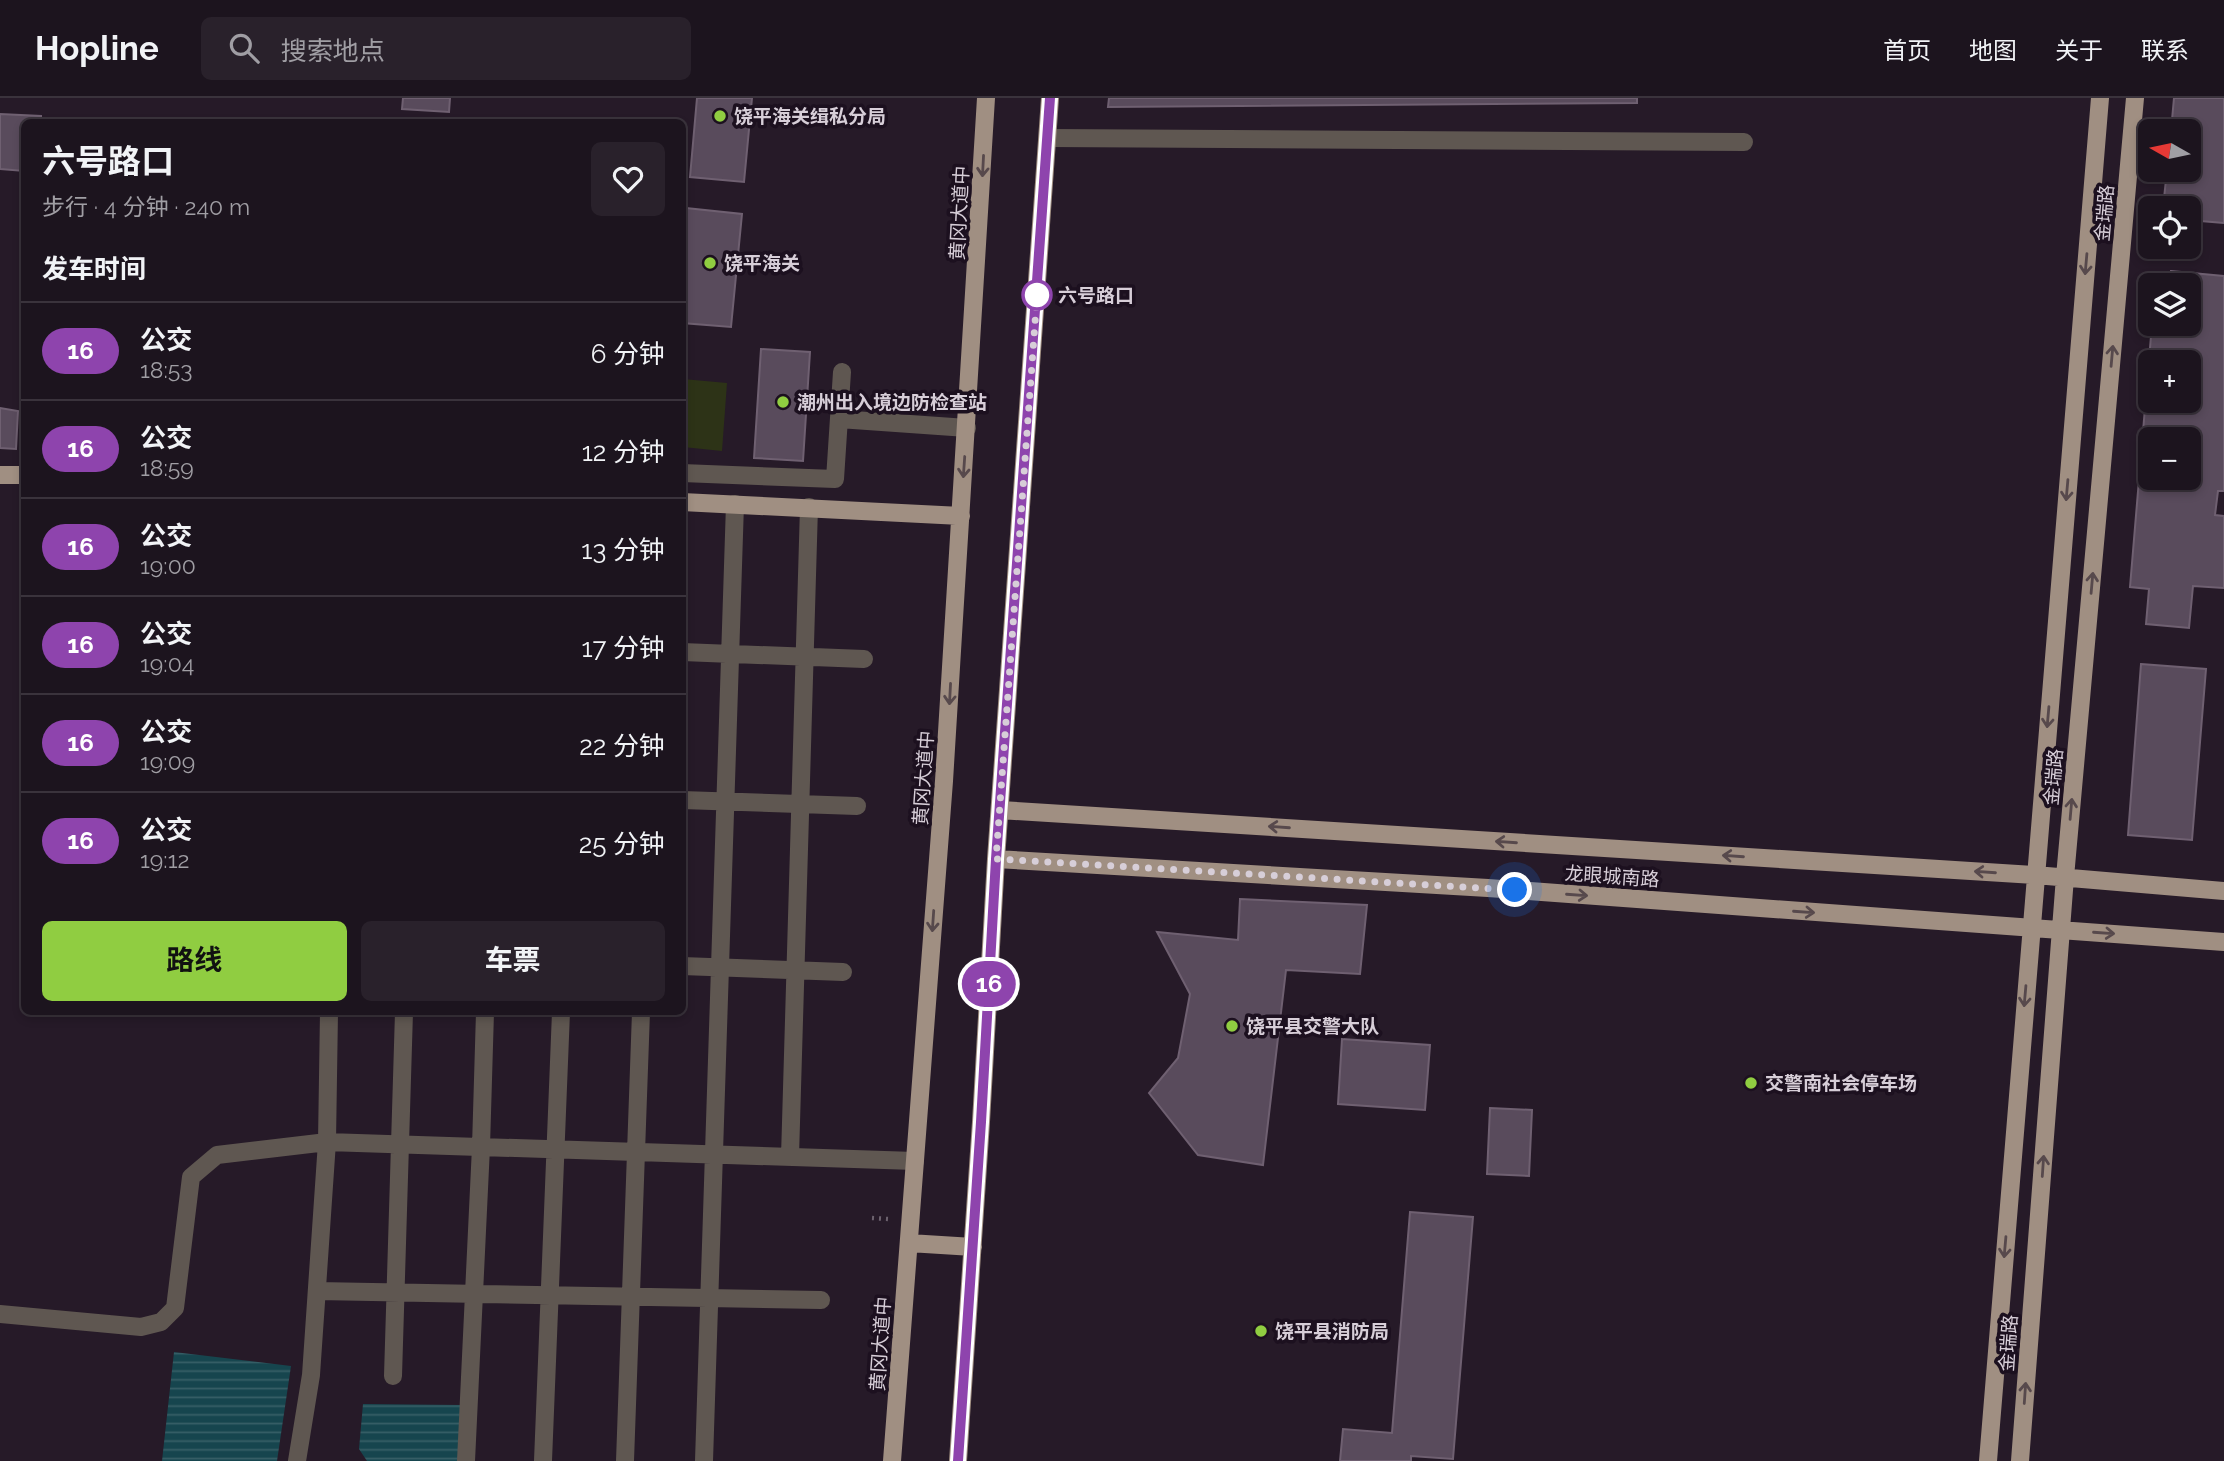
<!DOCTYPE html>
<html lang="zh">
<head>
<meta charset="utf-8">
<style>
  body { margin:0; font-family:Raleway,"Noto Sans SC",sans-serif; background:#29212b; color:#f1f3f6; height:100vh; display:flex; flex-direction:column; font-size:26px; white-space:nowrap }
  * { box-sizing:border-box; margin:0 }
  p { font-size:23px; color:#a09ea4 }
  .icon { flex:none; width:38px; height:38px; fill:none; stroke:currentColor; stroke-width:2; stroke-linecap:round; stroke-linejoin:round }
  .map { position:relative; flex:1; overflow:hidden }
  .sheet { position:absolute; left:21px; top:21px; width:665px; height:896px; display:flex; flex-direction:column; background:#1c141e; border-radius:10px; box-shadow:0 4px 10px #0003,0 0 0 2px #3a333c }
  .sheet>* { flex:none }
  .badge { padding:0 14px; border-radius:23px; font-size:24px; line-height:46px }
  .needle { width:46px; rotate:279deg }
  .buttons { position:absolute; left:2138px; top:21px; display:grid; gap:14px }
  .buttons a { display:grid; place-items:center; width:63px; height:63px; border-radius:10px; background:#1c141e; box-shadow:0 4px 10px #0003,0 0 0 2px #3a333c; font-size:35px }
  .you { position:absolute; width:35px; height:35px; margin:-18px; border:5px solid #fff; border-radius:50%; background:#1a73e8; box-shadow:0 0 0 10px #1a73e833 }
  .map>.badge { position:absolute; translate:-50% -50%; box-shadow:0 0 0 4px #fff }
  h2 { padding:0 21px; font-size:26px; line-height:63px }
  .round { display:grid; place-items:center; flex:none; width:74px; height:74px; border-radius:10px; background:#29212b }
  .head { display:flex; align-items:center; justify-content:space-between; height:119px; padding:0 21px }
  h1 { font-size:33px; font-weight:700; line-height:52px }
  .cta { display:flex; gap:14px; margin-top:auto; padding:14px 21px }
  .cta a { flex:1; height:80px; border-radius:10px; background:#90cd41; color:#111; font-size:28px; font-weight:700; line-height:80px; text-align:center }
  .cta a+a { background:#29212b; color:#f1f3f6 }
  ul { padding:0; list-style:none }
  li { display:flex; align-items:center; gap:21px; height:98px; padding:0 21px; border-top:2px solid #3a333c }
  li div { flex:1 }
  li b { display:block; font-size:26px }
  li em { font-style:normal }
  li .badge { min-width:77px; font-weight:700; text-align:center }
  header { display:flex; align-items:center; gap:42px; box-sizing:border-box; height:98px; padding:0 35px; background:#1c141e; border-bottom:2px solid #3a333c }
  header strong { font-size:33px }
  nav { display:flex; gap:38px; margin-inline-start:auto; font-size:24px }
  .search { width:490px; height:63px; background:#29212b; display:flex; align-items:center; gap:18px; box-sizing:border-box; padding:0 24px; border-radius:10px; color:#a09ea4; font-size:26px }
  .map>svg:first-child { display:block }
  .pitch { fill:#2d3317 }
  .water { fill:url(#water-rules) }
  .building { fill:#594b5c; stroke:#6f6071; stroke-width:2; fill-rule:evenodd }
  .lines { fill:none; stroke-linecap:round; stroke-linejoin:round }
  .path { stroke:#6c626e; stroke-width:4.5; stroke-dasharray:2 5; stroke-linecap:butt }
  .minor { stroke:#5f5751; stroke-width:18 }
  .major { stroke:#a08f82; stroke-width:18 }
  .oneway { stroke:#57494c }
  .line-casing { stroke:#fff; stroke-width:16 }
  .line { stroke:#8e44ad; stroke-width:10 }
  .walk { stroke:#d7ced8; stroke-width:7; stroke-dasharray:0 12.6 }
  .poi-dot { fill:#90cd41; stroke:#1c101f; stroke-width:2.5 }
  .stop-dot { fill:#fff; stroke:#8e44ad; stroke-width:3.5 }
  .labels { text-anchor:middle; dominant-baseline:central; stroke-width:7; stroke-linejoin:round; paint-order:stroke }
  .poi-label { font-size:19px; font-weight:bold; fill:#d7ced8; stroke:#1c101f; text-anchor:start }
  .street-label { font-size:19px; fill:#d7ced8; stroke:#1c101f }
  .stop-label { font-size:19px; font-weight:bold; fill:#d7ced8; stroke:#1c101f; text-anchor:start }
</style>
</head>
<body>
<header>
<strong>Hopline</strong>
<div class="search"><svg class="icon" aria-label="search" viewBox="0 0 24 24"><circle cx="10" cy="10" r="6"/><path d="M15 15l6 6"/></svg>搜索地点</div>
<nav><a>首页</a><a>地图</a><a>关于</a><a>联系</a></nav>
</header>
<div class="map">
<svg width="2224" height="1363" viewBox="0 0 2224 1363">
  <defs>
    <pattern id="water-rules" width="6" height="5" patternUnits="userSpaceOnUse" patternTransform="scale(1.75)"><rect width="6" height="5" fill="#16454e"/><path d="M0 2.5h6" fill="none" stroke="#375f67"/></pattern>
  </defs>
  <rect width="100%" height="100%" fill="#261a28"/>
  <path class="pitch" d="M683 281 727 285 722 353 683 349Z"/>
  <path class="water" d="M174 1254 291 1268 277 1363H162Z
    M363 1306 463 1307 458 1363H367L359 1351Z"/>
  <path class="building" d="M403 0H450L449 14 402 11Z
    M697 0H752L744 84 690 79Z
    M1109 0H1637V5L1108 9Z
    M2174 0H2224V125L2189 122V110H2163L2167 72H2189V33H2171Z
    M0 16 41 18V24H24V73L0 71Z
    M686 110 742 116 731 229 682 225V151Z
    M2171 173 2224 178V393H2218L2215 417 2224 418V490L2193 488 2189 530 2146 526 2149 491 2130 489 2152 226H2189V187H2170ZM2151 264H2189V303H2151ZM2151 341H2189V380H2151Z
    M761 251 810 254 803 363 754 360Z
    M0 310 18 313 16 351 0 350Z
    M2141 566 2206 571 2192 742 2128 737Z
    M1240 801 1367 807 1360 876 1286 872 1263 1067 1198 1057 1149 995 1178 960 1190 896 1157 834 1238 842Z
    M1342 941 1430 947 1425 1012 1338 1006Z
    M1490 1010 1532 1012 1529 1078 1487 1076Z
    M1410 1114 1473 1119 1453 1361 1411 1358V1363H1340L1343 1331 1392 1335Z"/>
  <g class="lines">
    <path class="path" d="M872 1120 888 1121"/>
    <path class="minor" d="M1048 40 1744 44
      M839 321 967 330
      M682 375 835 381 842 274
      M682 554 864 561
      M682 702 857 708
      M682 868 843 874
      M790 1059 809 409
      M317 1193 821 1202
      M0 1216 141 1229 161 1224 175 1210 191 1079 217 1057 327 1044 915 1063
      M393 1278 404 914
      M297 1363 311 1277 327 1044 329 914
      M466 1363 481 1049 485 914
      M543 1363 561 914
      M625 1363 641 914
      M704 1363 735 406"/>
    <path class="major" d="M0 377H24
      M682 404 961 418
      M1000 712 2035 777 2224 793
      M996 761 1488 790 2224 844
      M909 1145 973 1149
      M892 1363 944 683 986 0
      M958 1363 981 1024 996 761 1050 0
      M1988 1363 2100 0
      M2020 1363 2065 779 2135 0"/>
  </g>
  <defs><path id="oneway-shaft" d="M-6 0H5M1.5-3L5.5 0L1.5 3" fill="none" stroke-width="1.6" stroke-linecap="round" stroke-linejoin="round" transform="scale(1.75)"/></defs>
  <g class="oneway">
    <use href="#oneway-shaft" transform="translate(983 68) rotate(93)"/>
    <use href="#oneway-shaft" transform="translate(2086 166) rotate(95)"/>
    <use href="#oneway-shaft" transform="translate(2112 258) rotate(-85)"/>
    <use href="#oneway-shaft" transform="translate(964 369) rotate(94)"/>
    <use href="#oneway-shaft" transform="translate(2067 392) rotate(95)"/>
    <use href="#oneway-shaft" transform="translate(2092 485) rotate(-85)"/>
    <use href="#oneway-shaft" transform="translate(950 596) rotate(93)"/>
    <use href="#oneway-shaft" transform="translate(2048 619) rotate(95)"/>
    <use href="#oneway-shaft" transform="translate(2071 711) rotate(-85)"/>
    <use href="#oneway-shaft" transform="translate(1279 729) rotate(-176)"/>
    <use href="#oneway-shaft" transform="translate(1506 744) rotate(-176)"/>
    <use href="#oneway-shaft" transform="translate(1733 758) rotate(-176)"/>
    <use href="#oneway-shaft" transform="translate(1985 774) rotate(-176)"/>
    <use href="#oneway-shaft" transform="translate(1577 797) rotate(4)"/>
    <use href="#oneway-shaft" transform="translate(1804 814) rotate(4)"/>
    <use href="#oneway-shaft" transform="translate(933 823) rotate(94)"/>
    <use href="#oneway-shaft" transform="translate(2104 835) rotate(4)"/>
    <use href="#oneway-shaft" transform="translate(2025 898) rotate(95)"/>
    <use href="#oneway-shaft" transform="translate(2043 1068) rotate(-86)"/>
    <use href="#oneway-shaft" transform="translate(2005 1149) rotate(95)"/>
    <use href="#oneway-shaft" transform="translate(2025 1295) rotate(-86)"/>
  </g>
  <g class="lines">
    <g class="line-casing">
      <path id="line" d="M958 1363 981 1024 996 761 1050 0"/>
    </g>
    <use href="#line" class="line"/>
    <path class="walk" d="M1037 197 996 761 1515 792"/>
  </g>
  <g class="poi-dot">
    <circle cx="720" cy="18" r="7"/>
    <circle cx="710" cy="165" r="7"/>
    <circle cx="783" cy="304" r="7"/>
    <circle cx="1232" cy="928" r="7"/>
    <circle cx="1751" cy="985" r="7"/>
    <circle cx="1261" cy="1233" r="7"/>
  </g>
  <circle class="stop-dot" cx="1037" cy="197" r="14"/>
  <g class="labels">
    <g class="poi-label">
      <text x="734" y="18">饶平海关缉私分局</text>
      <text x="724" y="165">饶平海关</text>
      <text x="797" y="304">潮州出入境边防检查站</text>
      <text x="1246" y="928">饶平县交警大队</text>
      <text x="1765" y="985">交警南社会停车场</text>
      <text x="1275" y="1233">饶平县消防局</text>
    </g>
    <g class="street-label">
      <text transform="translate(959 115) rotate(-87)">黄冈大道中</text>
      <text transform="translate(2104 115) rotate(-85)">金瑞路</text>
      <text transform="translate(2053 679) rotate(-85)">金瑞路</text>
      <text transform="translate(923 680) rotate(-86)">黄冈大道中</text>
      <text transform="translate(1612 778) rotate(4)">龙眼城南路</text>
      <text transform="translate(2008 1245) rotate(-86)">金瑞路</text>
      <text transform="translate(880 1246) rotate(-86)">黄冈大道中</text>
    </g>
    <g class="stop-label">
      <text x="1058" y="197">六号路口</text>
    </g>
  </g>
</svg>
<div class="buttons">
<a><svg class="needle" viewBox="-14 -14 28 28"><path d="M0-13l5 13h-10z" fill="#e53935"/><path d="M0 13l5-13h-10z" fill="#a09ea4"/></svg></a>
<a><svg class="icon" aria-label="locate" viewBox="0 0 24 24"><circle cx="12" cy="12" r="6"/><path d="M12 2v4M12 18v4M2 12h4M18 12h4"/></svg></a>
<a><svg class="icon" aria-label="layers" viewBox="0 0 24 24"><path d="M12 4l9 5-9 5-9-5zM3 14l9 5 9-5"/></svg></a>
<a>+</a>
<a>−</a>
</div>
<div class="you" style="left:1515px;top:792px"></div>
<b class="badge" style="left:989px;top:886px;background:#8e44ad;color:#fff">16</b>
<section class="sheet">
<div class="head"><div><h1>六号路口</h1><p>步行 · 4 分钟 · 240 m</p></div><a class="round"><svg class="icon" aria-label="heart" viewBox="0 0 24 24"><path d="M12 20l-8-8c-3-5 5-10 8-4 3-6 11-1 8 4z"/></svg></a></div>
<h2>发车时间</h2>
<ul>
<li><span class="badge" style="background:#8e44ad;color:#fff">16</span><div><b>公交</b><p>18:53</p></div><em>6 分钟</em></li>
<li><span class="badge" style="background:#8e44ad;color:#fff">16</span><div><b>公交</b><p>18:59</p></div><em>12 分钟</em></li>
<li><span class="badge" style="background:#8e44ad;color:#fff">16</span><div><b>公交</b><p>19:00</p></div><em>13 分钟</em></li>
<li><span class="badge" style="background:#8e44ad;color:#fff">16</span><div><b>公交</b><p>19:04</p></div><em>17 分钟</em></li>
<li><span class="badge" style="background:#8e44ad;color:#fff">16</span><div><b>公交</b><p>19:09</p></div><em>22 分钟</em></li>
<li><span class="badge" style="background:#8e44ad;color:#fff">16</span><div><b>公交</b><p>19:12</p></div><em>25 分钟</em></li>
</ul>
<div class="cta"><a>路线</a><a>车票</a></div>
</section>
</div>
</body>
</html>
